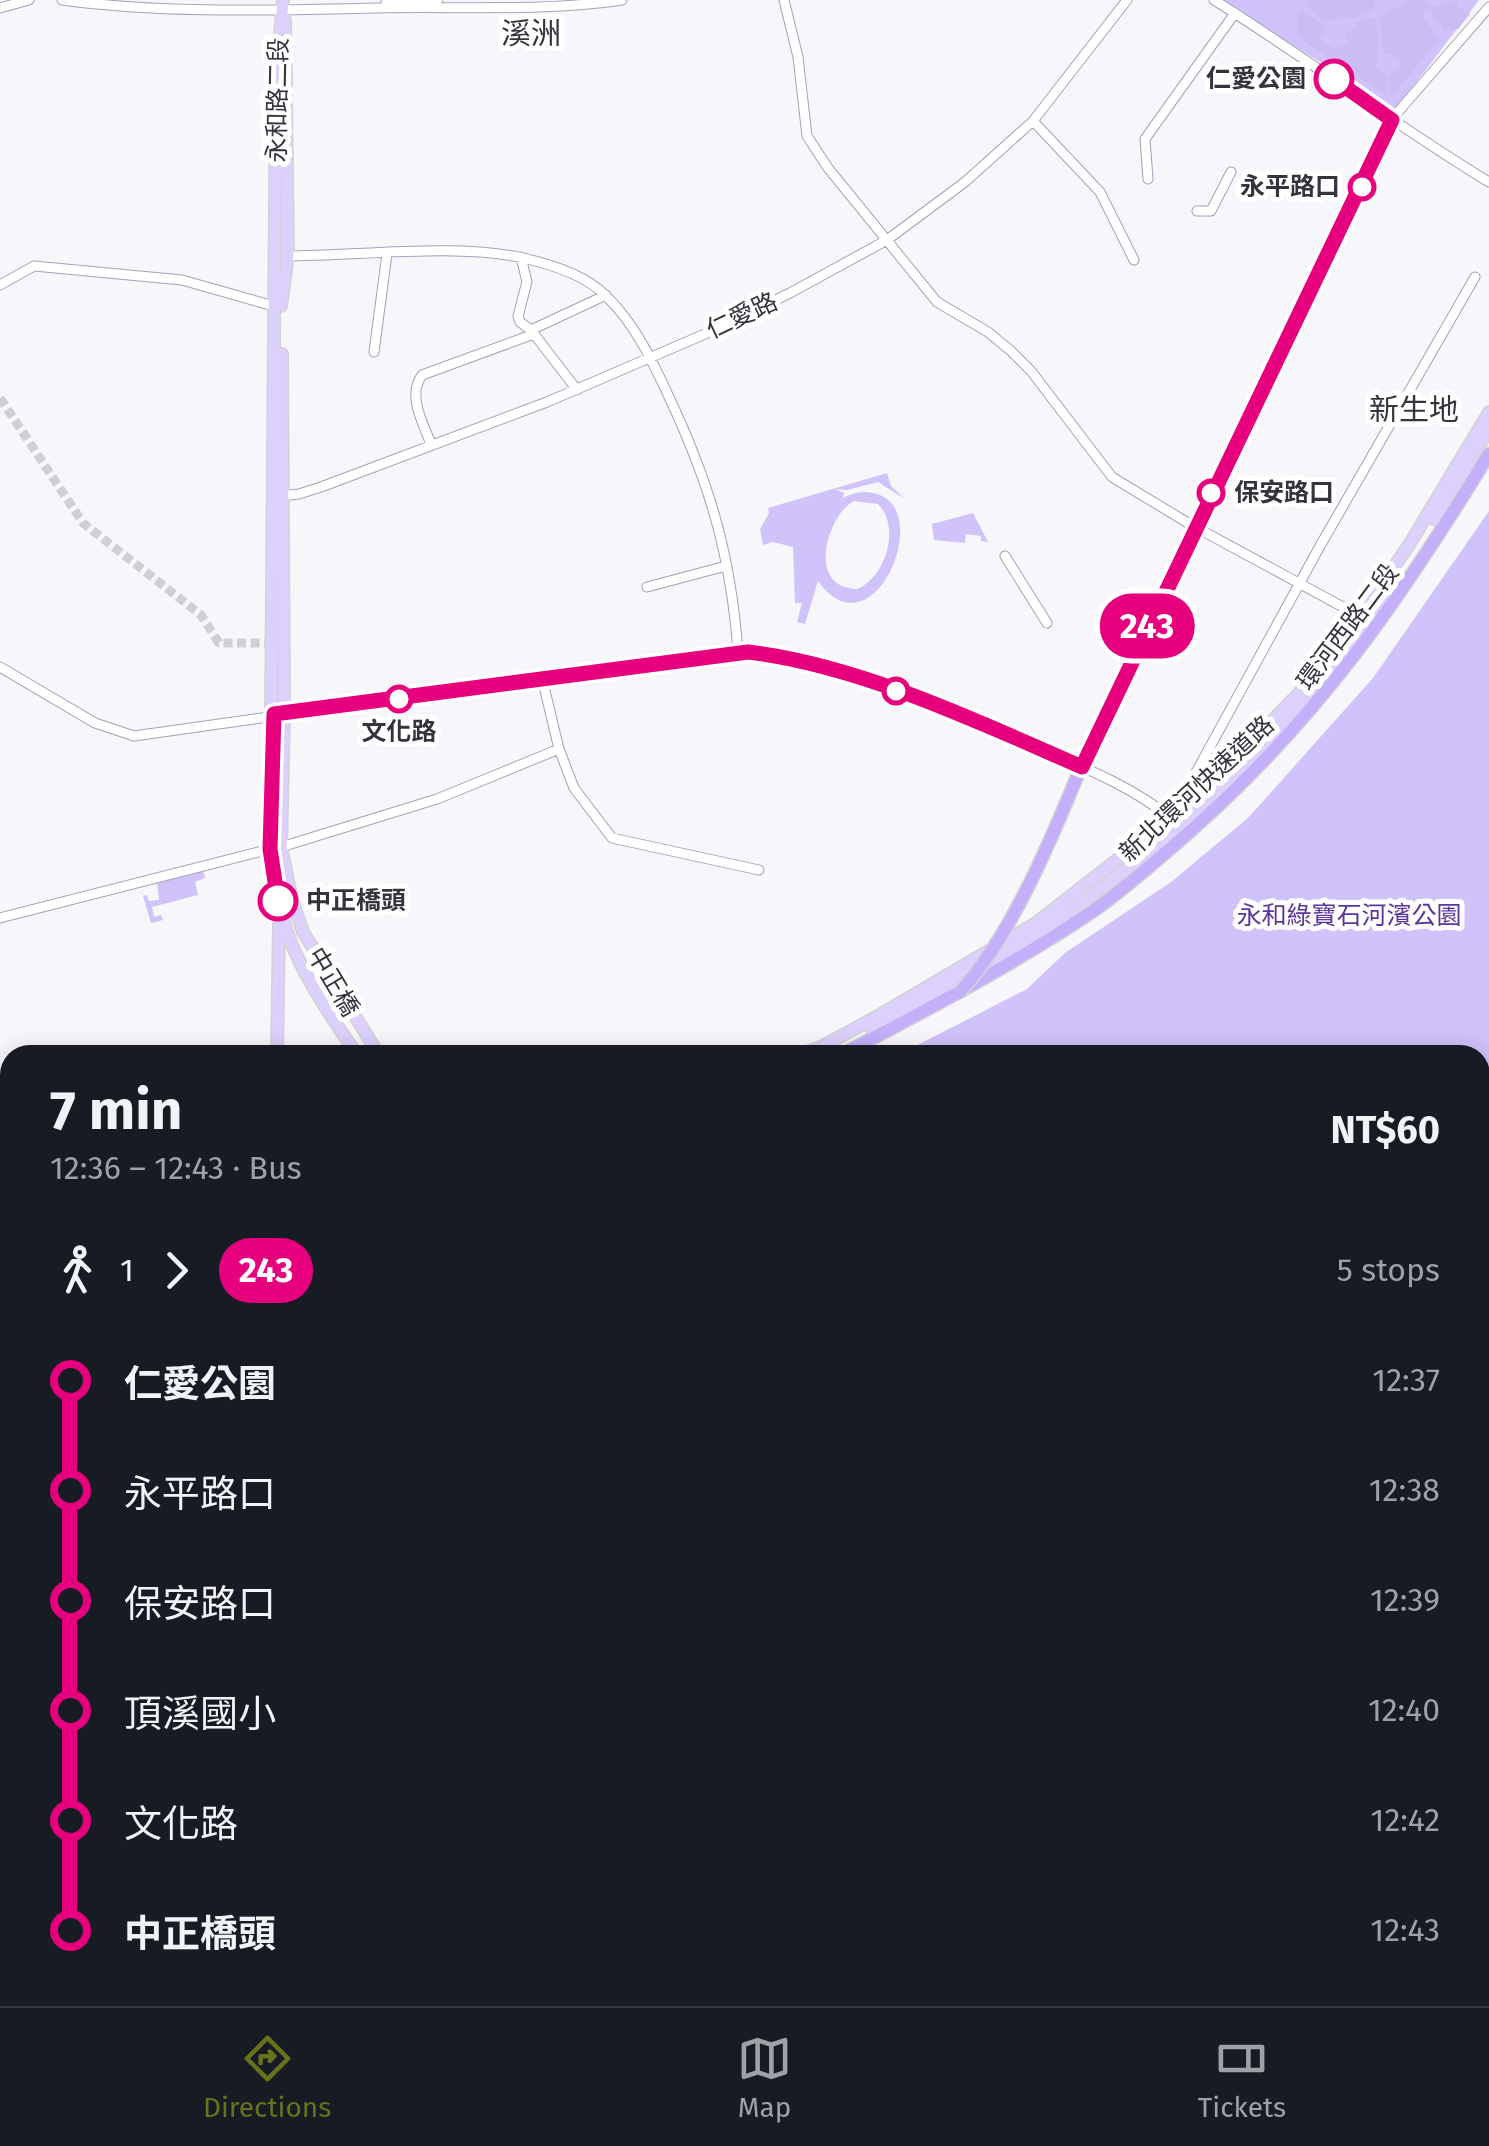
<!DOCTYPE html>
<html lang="en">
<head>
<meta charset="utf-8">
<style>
  body { margin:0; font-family:"Fira Sans","Noto Sans TC",sans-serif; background:#242831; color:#f1f3f6; height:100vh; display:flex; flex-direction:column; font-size:38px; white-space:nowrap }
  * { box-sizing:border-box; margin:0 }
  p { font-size:32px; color:#9ea1a6 }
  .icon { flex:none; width:55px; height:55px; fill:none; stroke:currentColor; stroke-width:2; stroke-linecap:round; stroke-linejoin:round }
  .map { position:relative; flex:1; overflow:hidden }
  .sheet { position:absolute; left:0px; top:1045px; width:1490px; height:962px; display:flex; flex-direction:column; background:#171b24; border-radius:30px 30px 0 0; box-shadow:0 5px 25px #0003 }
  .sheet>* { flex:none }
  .badge { padding:0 20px; border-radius:32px; font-size:35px; line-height:65px }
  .map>.badge { position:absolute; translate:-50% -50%; box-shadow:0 0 0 5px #fff }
  .legs { display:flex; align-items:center; gap:15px; height:110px; padding:0 50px; font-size:32px }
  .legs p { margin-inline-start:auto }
  .summary { display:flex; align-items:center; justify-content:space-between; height:170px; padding:0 50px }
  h1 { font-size:55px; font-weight:700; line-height:75px }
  ul { padding:0 50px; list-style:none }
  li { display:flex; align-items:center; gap:35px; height:110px; font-size:38px }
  li i { display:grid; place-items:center; width:15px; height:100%; margin:0 12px; background:currentColor }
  li i::after { content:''; width:25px; height:25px; margin:-12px; border:8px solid; border-radius:50%; background:#171b24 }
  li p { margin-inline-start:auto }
  li:first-child i { background:linear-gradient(#0000 50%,currentColor 0) }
  li:last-child i { background:linear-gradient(currentColor 50%,#0000 0) }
  .tab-bar { display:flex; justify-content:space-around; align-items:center; height:140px; border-top:2px solid #363941; background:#171b24; font-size:28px; color:#9ea1a6 }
  .tab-bar a { display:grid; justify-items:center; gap:5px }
  .tab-bar .on { color:#67721b }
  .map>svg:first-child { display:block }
  .green { fill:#d0c2fa; fill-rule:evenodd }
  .forest { fill:#cbbdf4 }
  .water { fill:#b097f0 }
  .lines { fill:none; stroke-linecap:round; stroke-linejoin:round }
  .minor-tunnel { stroke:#d0cfd5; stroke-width:9; stroke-dasharray:9 4.5; stroke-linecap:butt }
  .minor-casing { stroke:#a6a0ba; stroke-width:11 }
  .major-casing { stroke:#d3d2d4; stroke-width:14 }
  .highway-casing { stroke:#d3d2d4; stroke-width:15 }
  .minor { stroke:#fff; stroke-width:9 }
  .major { stroke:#dcd0fc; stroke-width:11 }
  .highway { stroke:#c4b0fa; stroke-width:12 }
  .highway-bridge-casing { stroke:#d3d2d4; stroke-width:15; stroke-linecap:butt }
  .highway-bridge { stroke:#c4b0fa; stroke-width:12 }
  .line-1-casing { stroke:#fff; stroke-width:22 }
  .line-1 { stroke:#e6007e; stroke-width:15 }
  .stop-1-dot { fill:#fff; stroke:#e6007e; stroke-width:5 }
  .labels { text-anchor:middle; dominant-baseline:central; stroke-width:10; stroke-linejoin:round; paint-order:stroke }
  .stop-label { font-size:25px; font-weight:bold; fill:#36333d; stroke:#fff; text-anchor:end }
  .street-label { font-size:25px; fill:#36333d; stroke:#fff }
  .park-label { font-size:25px; fill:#5c369c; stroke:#fff }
  .quarter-label { font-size:30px; fill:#36333d; stroke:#fff }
</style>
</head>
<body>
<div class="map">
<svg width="1489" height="2006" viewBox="0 0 1489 2006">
  <rect width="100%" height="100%" fill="#f7f6fb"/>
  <path class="green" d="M1220 0H1479L1396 109Z
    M887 473 891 486 905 499 878 482 847 490 835 489 844 493 843 498C856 491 866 490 880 495 933 516 871 656 818 581L805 624 797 622 802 603H795L793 547 773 542 763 545 760 529 769 513 768 508ZM854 501 878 504C901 527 886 577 857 589 804 588 829 513 854 501Z
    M1489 511V1113L1480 1130V1055H898L1027 989 1065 953 1171 882 1249 817 1373 678Z
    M973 513 988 542 981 541V536L966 534 965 543 934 540 932 524Z
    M203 870 205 878 195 882 198 895 152 907 154 917 161 915 163 920 151 923 143 896 147 895 149 901 159 900 157 882Z
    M0 1136 10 1139V1351L0 1342Z"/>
  <path class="forest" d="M1309 0H1374L1375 9 1356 17 1324 21 1305 5Z
    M1408 0H1425L1431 8 1456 0 1460 8 1470 14 1458 29 1444 32 1430 9 1422 14 1438 41 1390 98 1389 74 1398 69 1399 62 1393 53 1384 54 1380 18Z
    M1302 9 1322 25H1329L1320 39 1334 49 1349 44 1346 32 1356 29 1355 22 1373 17 1376 19 1379 56 1376 67 1381 73 1387 74V96L1297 36V17Z"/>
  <path class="water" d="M1489 1150V1479L1480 1487V1160Z
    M0 1362 10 1367V1591H0Z"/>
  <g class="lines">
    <path class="minor-tunnel" d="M0 398 83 523 201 615 219 643H273"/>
    <g class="minor-casing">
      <path id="minor" d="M62 0C166 14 272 10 377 8 458 6 542 12 622 0
        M784 0 798 57 807 136 828 168 937 302 988 332 1011 351 1031 371 1112 477 1188 523 1365 619
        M1214 0C1307 58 1395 125 1489 182
        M386 2 438 0
        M0 8 29 0
        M1033 121 1100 192 1134 260
        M1148 179 1145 139 1235 13
        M1197 211H1211L1231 172
        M288 256C357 256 457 243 523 258 550 264 585 275 605 295 634 322 653 362 669 397 710 484 731 556 738 652
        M521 257 527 282 518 316 520 322 531 330 577 390
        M0 285 34 266 182 280 277 307
        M531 330 606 295
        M374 352 387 254
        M431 444C423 423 407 396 422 375L534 334
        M280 496 299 494 321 487 547 402 705 334 790 293 887 240 965 182 1033 121 1127 0
        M1005 556 1047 623
        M647 587 726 566
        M0 667 95 723 134 736 693 657C719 655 744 650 770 655 853 668 953 711 1031 745 1078 765 1133 786 1173 820
        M542 678 559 749 574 788 612 838 759 870
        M1081 767 1391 120 1489 7
        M1171 818 1320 546 1475 277
        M281 847 437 799 559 749
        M0 918 270 849
        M0 1122 10 1124
        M0 1137 10 1141
        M0 1764 10 1762
        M1480 1891 1489 1903
        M1480 1922 1489 1925
        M160 1998 162 2006
        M380 1998 383 2006
        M760 1998V2006
        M256 2006 301 1998
        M1031 2006 1034 1998
        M1367 2006V1998"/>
    </g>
    <g class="major-casing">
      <path id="major" d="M283 0 276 83 270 849C278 940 308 982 357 1055
        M281 306 288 256 285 20
        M282 354 284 713 281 847 292 900 303 932 379 1055
        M1434 519 1489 429
        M871 1028C926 998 984 968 1036 934 1174 843 1297 726 1388 589
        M277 1055 279 924
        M798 1055 823 1046 876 1017 1036 923 1204 792 1299 693 1359 617 1409 545 1489 412
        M1480 1630 1489 1625
        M454 1998 457 2006
        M471 1998 474 2006"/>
    </g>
    <g class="highway-casing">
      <path id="highway" d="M841 1055C926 1010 1013 965 1093 911 1126 888 1157 860 1187 834 1318 719 1399 601 1489 454
        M1480 1600 1489 1593
        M1480 1613 1489 1605
        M0 1699 10 1698"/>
    </g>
    <use href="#minor" class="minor"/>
    <use href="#major" class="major"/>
    <use href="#highway" class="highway"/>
    <g class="highway-bridge-casing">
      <path id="highway-bridge" d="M959 993C1011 937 1052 838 1081 767"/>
    </g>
    <use href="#highway-bridge" class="highway-bridge"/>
  </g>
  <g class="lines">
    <g class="line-1-casing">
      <path id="line-1" d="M278 901 270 849 274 714 748 652C859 665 979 722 1082 767L1392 120 1334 79"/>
    </g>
    <use href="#line-1" class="line-1"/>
  </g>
  <g class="stop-1-dot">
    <circle cx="1334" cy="79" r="18"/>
    <circle cx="1362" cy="187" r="12"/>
    <circle cx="1211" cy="493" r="12"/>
    <circle cx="896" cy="691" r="12"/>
    <circle cx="399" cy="699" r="12"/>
    <circle cx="278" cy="901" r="18"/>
  </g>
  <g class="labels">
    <g class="stop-label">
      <text x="1306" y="79">仁愛公園</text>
      <text x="1340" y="187">永平路口</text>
      <text x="1234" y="493" text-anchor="start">保安路口</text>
      <text x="399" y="732" text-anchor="middle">文化路</text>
      <text x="306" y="901" text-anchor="start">中正橋頭</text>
    </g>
    <g class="street-label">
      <text transform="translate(278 100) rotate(-89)">永和路二段</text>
      <text transform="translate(742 316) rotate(-25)">仁愛路</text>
      <text transform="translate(1348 627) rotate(-53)">環河西路二段</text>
      <text transform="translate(1197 789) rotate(-43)">新北環河快速道路</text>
      <text transform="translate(333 982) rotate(59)">中正橋</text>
    </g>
    <g class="park-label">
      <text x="1349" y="916">永和綠寶石河濱公園</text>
    </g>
    <g class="quarter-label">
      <text x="531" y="34">溪洲</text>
      <text x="1414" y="410">新生地</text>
    </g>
  </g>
</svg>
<b class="badge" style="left:1147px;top:626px;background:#e6007e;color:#fff">243</b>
<section class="sheet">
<div class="summary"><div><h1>7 min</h1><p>12:36 – 12:43 · Bus</p></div><b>NT$60</b></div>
<div class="legs"><svg class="icon" aria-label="walk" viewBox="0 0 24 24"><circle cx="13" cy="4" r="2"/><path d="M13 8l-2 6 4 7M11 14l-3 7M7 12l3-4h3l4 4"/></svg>1<svg class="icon" aria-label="forward" viewBox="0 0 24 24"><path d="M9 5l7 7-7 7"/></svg><b class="badge" style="background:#e6007e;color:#fff">243</b><p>5 stops</p></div>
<ul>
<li><i style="color:#e6007e"></i><b>仁愛公園</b><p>12:37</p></li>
<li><i style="color:#e6007e"></i><span>永平路口</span><p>12:38</p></li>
<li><i style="color:#e6007e"></i><span>保安路口</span><p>12:39</p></li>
<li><i style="color:#e6007e"></i><span>頂溪國小</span><p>12:40</p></li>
<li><i style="color:#e6007e"></i><span>文化路</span><p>12:42</p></li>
<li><i style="color:#e6007e"></i><b>中正橋頭</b><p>12:43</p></li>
</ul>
</section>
</div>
<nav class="tab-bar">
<a class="on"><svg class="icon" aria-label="directions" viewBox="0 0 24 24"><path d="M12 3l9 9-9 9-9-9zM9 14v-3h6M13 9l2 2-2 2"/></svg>Directions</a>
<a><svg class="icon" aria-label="map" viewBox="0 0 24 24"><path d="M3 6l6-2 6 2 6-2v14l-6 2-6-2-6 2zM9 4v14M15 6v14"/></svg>Map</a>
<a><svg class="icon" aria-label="tickets" viewBox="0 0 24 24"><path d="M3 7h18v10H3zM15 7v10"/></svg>Tickets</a>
</nav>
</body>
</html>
